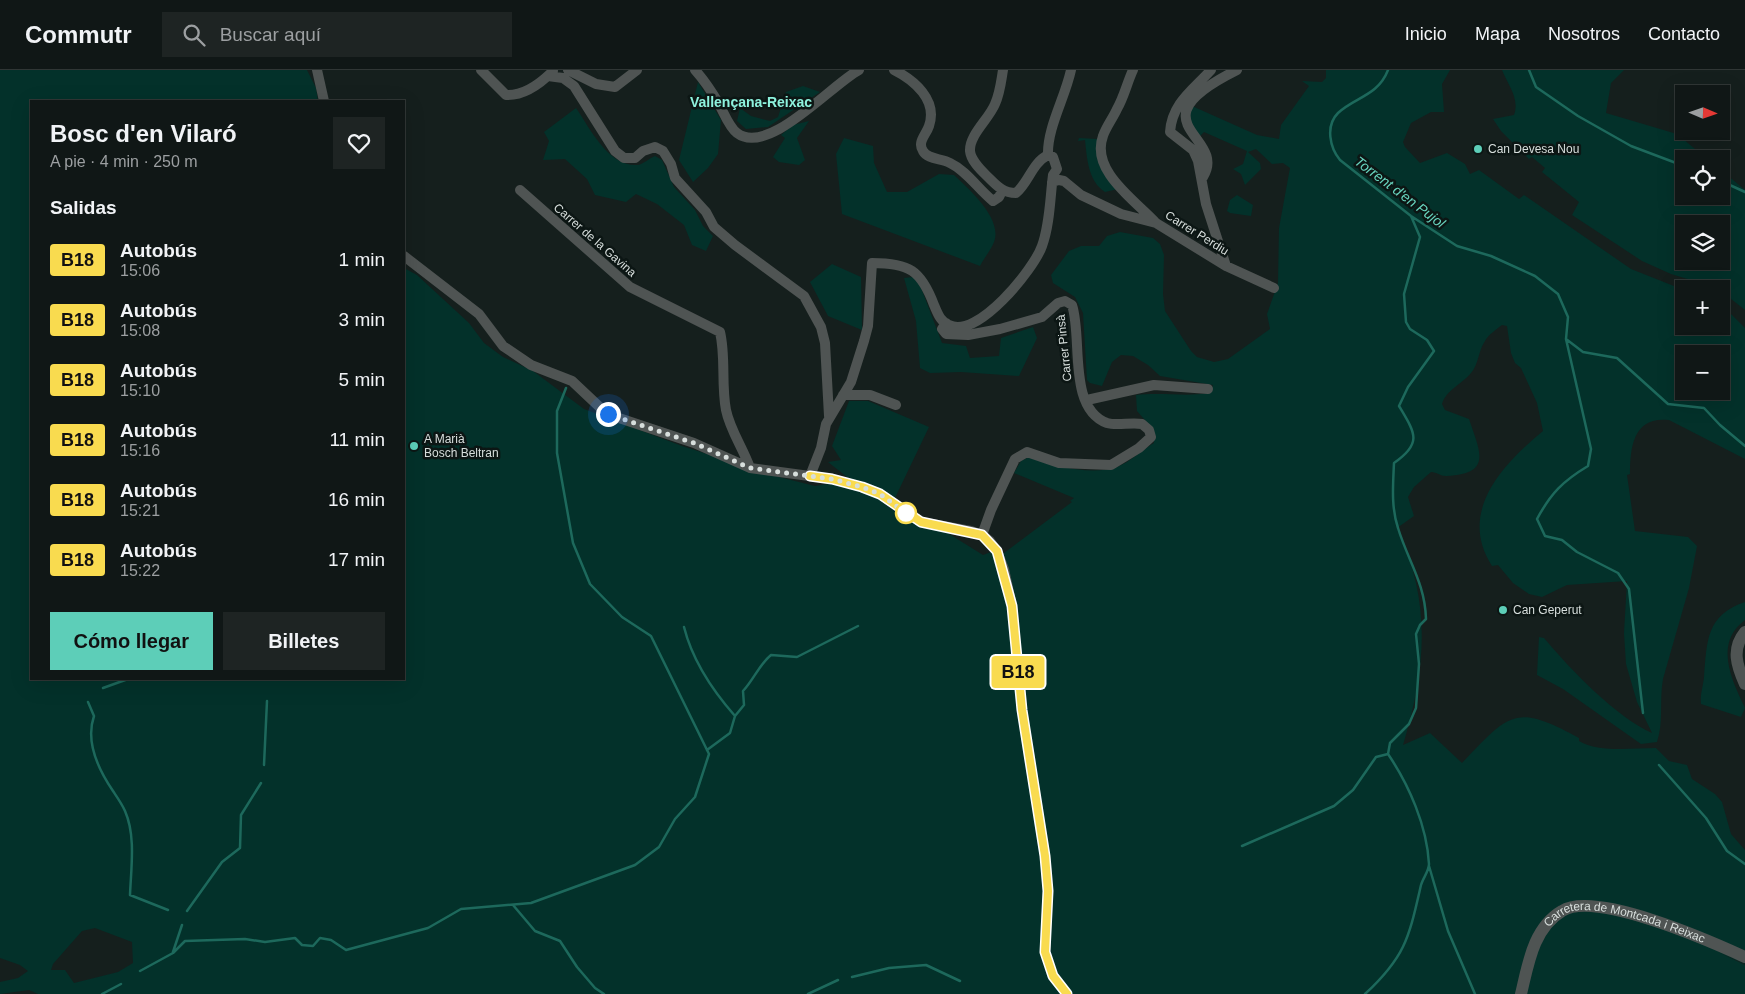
<!DOCTYPE html>
<html lang="es">
<head>
<meta charset="utf-8">
<style>
  body { margin:0; font-family:Helvetica,sans-serif; background:#1e2423; color:#f1f3f6; height:100vh; display:flex; flex-direction:column; font-size:19px; white-space:nowrap }
  * { box-sizing:border-box; margin:0 }
  p { font-size:16px; color:#9c9fa1 }
  .icon { flex:none; width:28px; height:28px; fill:none; stroke:currentColor; stroke-width:2; stroke-linecap:round; stroke-linejoin:round }
  .map { position:relative; flex:1; overflow:hidden }
  .panel { position:absolute; left:30px; top:30px; width:375px; height:580px; display:flex; flex-direction:column; background:#101716; border-radius:0px; box-shadow:0 5px 20px #0002,0 0 0 1px #303635 }
  .panel>* { flex:none }
  .badge { padding:0 10px; border-radius:4px; font-size:18px; line-height:32px }
  .needle { width:32px; rotate:92deg }
  .controls { position:absolute; left:1675px; top:15px; display:grid; gap:10px }
  .controls a { display:grid; place-items:center; width:55px; height:55px; border-radius:0px; background:#101716; box-shadow:0 5px 20px #0002,0 0 0 1px #303635; font-size:25px }
  .you { position:absolute; width:25px; height:25px; margin:-12px; border:4px solid #fff; border-radius:50%; background:#1a73e8; box-shadow:0 0 0 8px #1a73e833 }
  .map>.badge { position:absolute; translate:-50% -50%; box-shadow:0 0 0 2px #fff }
  h2 { padding:0 20px; font-size:19px; line-height:45px }
  .round { display:grid; place-items:center; flex:none; width:52px; height:52px; border-radius:0px; background:#1e2423 }
  .summary { display:flex; align-items:center; justify-content:space-between; height:85px; padding:0 20px }
  h1 { font-size:24px; font-weight:800; line-height:38px }
  .cta { display:flex; gap:10px; margin-top:auto; padding:10px 20px }
  .cta a { flex:1; height:58px; border-radius:0px; background:#5dceb8; color:#111; font-size:20px; font-weight:800; line-height:58px; text-align:center }
  .cta a+a { background:#1e2423; color:#f1f3f6 }
  ul { padding:0; list-style:none }
  li { display:flex; align-items:center; gap:15px; height:60px; padding:0 20px }
  li div { flex:1 }
  li b { display:block; font-size:19px }
  li em { font-style:normal }
  li .badge { min-width:55px; font-weight:700; text-align:center }
  header { display:flex; align-items:center; gap:30px; box-sizing:border-box; height:70px; padding:0 25px; background:#101716; border-bottom:1px solid #303635 }
  header strong { font-size:24px }
  nav { display:flex; gap:28px; margin-inline-start:auto; font-size:18px }
  .search { width:350px; height:45px; background:#1e2423; display:flex; align-items:center; gap:12px; box-sizing:border-box; padding:0 18px; border-radius:0px; color:#9c9fa1; font-size:19px }
  .map>svg:first-child { display:block }
  .green { fill:#03312a; fill-rule:evenodd }
  .lines { fill:none; stroke-linecap:round; stroke-linejoin:round }
  .stream { stroke:#1d695c; stroke-width:2.5 }
  .minor { stroke:#4f5453; stroke-width:10 }
  .tertiary { stroke:#4f5453; stroke-width:12 }
  .line-casing { stroke:#fff; stroke-width:11 }
  .line { stroke:#f9db4f; stroke-width:8 }
  .walk { stroke:#d7dedc; stroke-width:5; stroke-dasharray:0 9 }
  .poi-dot { fill:#5dceb8; stroke:#0c1614; stroke-width:2 }
  .stop-dot { fill:#fff; stroke:#f9db4f; stroke-width:2.5 }
  .labels { text-anchor:middle; dominant-baseline:central; stroke-width:5; stroke-linejoin:round; paint-order:stroke }
  .poi-label { font-size:12px; fill:#d7dedc; stroke:#0c1614; text-anchor:start }
  .street-label { font-size:12px; fill:#d7dedc; stroke:#0c1614 }
  .neighbourhood-label { font-size:14px; font-weight:bold; fill:#8df2dd; stroke:#0c1614 }
  .water-label { font-size:14px; font-style:italic; fill:#68d5bf; stroke:#0c1614 }
</style>
</head>
<body>
<header>
<strong>Commutr</strong>
<div class="search"><svg class="icon" aria-label="search" viewBox="0 0 24 24"><circle cx="10" cy="10" r="6"/><path d="M15 15l6 6"/></svg>Buscar aquí</div>
<nav><a>Inicio</a><a>Mapa</a><a>Nosotros</a><a>Contacto</a></nav>
</header>
<div class="map">
<svg width="1745" height="924" viewBox="0 0 1745 924">
  <rect width="100%" height="100%" fill="#151f1d"/>
  <path class="green" d="M0 0H307L316 18 318 31H31V609H404V198L417 205 469 253 484 273 503 287 533 301 584 339 682 376 779 407 815 416 834 413 873 425 904 448 921 457 946 462 983 485 991 482 1004 483 1072 432 1070 431 1074 428 1014 403 1021 391 1029 387C1054 396 1091 406 1117 397 1130 392 1142 380 1154 373L1151 357 1137 341 1136 325C1162 322 1184 327 1210 323L1213 315 1160 306 1148 295 1133 286 1121 285 1112 292 1102 316 1090 313 1087 310 1083 243 1075 227 1053 213 1051 205 1069 181 1081 176H1099L1107 166 1120 162 1153 168 1160 174 1164 185 1163 224 1165 241 1191 281 1197 287 1214 292 1228 289 1270 259 1267 244 1278 213 1279 158 1290 98 1283 93 1272 94 1256 79 1248 82 1260 93 1261 99 1245 115 1241 104 1233 99 1243 94 1247 81 1204 62 1200 66 1188 49 1192 36 1257 65 1279 69 1281 55 1309 16 1302 11 1322 12 1326 8V0H1450L1442 14 1444 42H1431L1411 53 1403 72 1405 77 1420 93 1447 83 1465 94 1470 104 1479 100 1519 129 1524 125 1631 199 1684 220V256H1721V234L1745 258V389L1669 350C1634 346 1630 376 1630 404L1627 405 1635 461 1688 467 1697 476 1689 518 1663 609C1659 631 1664 651 1657 672L1641 674 1563 619 1537 605 1539 567 1544 568C1569 598 1617 648 1652 663L1637 632 1626 594 1624 563 1627 511 1567 515 1542 527 1529 524 1513 513 1498 495 1492 496C1457 442 1503 394 1543 361L1537 333 1521 298 1515 293 1511 283 1507 256 1502 255C1497 259 1488 265 1485 271 1478 281 1479 294 1471 303 1462 314 1446 320 1442 334L1445 340 1469 349C1480 382 1493 404 1446 406 1440 406 1437 402 1431 402L1414 417 1408 427 1414 446 1397 458C1432 533 1426 598 1403 675L1430 663 1462 693C1510 643 1515 633 1579 668V671C1599 683 1633 678 1656 678L1669 691 1687 695 1692 709 1715 724 1722 732 1731 764 1745 780V894L1718 882 1745 895V924H38L29 920 0 924V912L18 908 28 901 20 895 0 888ZM1684 284H1721V321H1684ZM95 858 132 872 133 893 118 902 74 913 65 900H51L53 894 82 861Z
    M1502 0H1624L1611 13 1606 43 1677 64 1707 89H1684V126H1721V100L1745 120V240L1721 221V219L1671 204 1642 191 1572 145 1579 132 1542 102 1545 98 1532 87 1529 89 1501 61 1493 49 1514 45C1520 29 1508 15 1502 0ZM1684 154H1721V191H1684Z
    M698 12 721 50 718 84 708 98 693 112 679 90Z
    M803 16 820 22 768 57 746 59 737 51 740 38 751 46 770 51 778 47 786 22Z
    M576 38C590 58 608 97 638 95 643 94 650 88 655 86L662 90 674 117 695 140 703 156 713 166 706 181 692 175 684 155 657 134 636 124 626 132 595 125 587 109 565 89 543 90 549 71 544 62Z
    M809 51 797 68 805 90 799 95 779 92 773 87 785 68 781 65 793 55Z
    M844 68 873 76 874 93 887 122H907L939 104 954 105C969 119 1003 149 994 172 991 180 984 188 980 196L842 144 836 84Z
    M1079 68 1097 69 1098 82 1118 119 1105 122C1088 111 1087 88 1085 70L1078 71Z
    M1237 125 1253 135 1251 146 1230 143 1227 141 1230 130Z
    M832 194 861 207 862 260 828 246 810 212Z
    M913 207 920 215 942 273 966 276 970 288 999 286 1001 268 1033 257 1037 268 1019 306 961 302 930 303 920 298 916 251 904 208Z
    M849 331H868L929 357 895 428 847 407 828 392 841 390 832 376Z
    M1745 532V550C1714 573 1731 609 1745 638L1741 647 1701 634C1700 624 1703 617 1704 607 1707 571 1706 545 1745 532Z"/>
  <g class="lines">
    <path class="stream" d="M1388 0C1378 26 1355 27 1338 43 1325 56 1330 78 1340 90L1411 146 1457 176 1491 186 1535 206 1558 224 1568 247 1566 269 1583 282 1617 288 1668 334 1704 338 1720 355 1745 376
      M1529 0 1536 17 1578 46 1631 76 1684 96
      M1721 111 1745 122
      M1566 269 1591 379 1588 396C1563 411 1551 423 1537 449L1545 466 1562 470 1577 482 1618 503 1629 519 1643 643
      M684 557C692 589 713 621 735 646
      M103 618 128 609
      M88 632 94 646C85 672 98 699 113 721 117 727 122 734 125 741 136 766 131 798 130 825L168 840
      M707 680 730 663 735 646 744 635 743 621C754 609 759 595 771 585L797 587 858 556
      M264 695 267 631
      M1659 695 1706 748 1727 781 1745 794
      M1242 776 1334 736 1353 720 1376 687 1388 684
      M1429 796 1448 861 1475 924
      M513 835 535 861 560 871 577 897 595 918 604 924
      M187 841 222 792 240 778 241 745 261 713
      M173 882 182 855
      M140 901 173 883 185 871 245 869 265 872 295 868 302 875 313 876 320 868 331 870 346 880 428 858 461 839 531 833 635 795 659 777 675 749 695 727 709 684 651 566 622 547 590 514 573 473 557 383V341L566 318
      M852 907 889 898 926 895 960 911
      M102 924 121 914
      M808 924 838 910
      M1365 924C1406 886 1409 867 1421 815 1423 808 1429 801 1429 794 1427 756 1409 715 1388 684L1390 673 1409 654 1416 638 1419 594 1416 564 1420 555 1426 549C1425 513 1408 491 1398 458 1391 437 1393 415 1394 393 1423 373 1415 363 1399 336L1408 317 1434 281 1427 270 1410 259 1406 252 1404 224 1420 167 1411 146"/>
    <path class="minor" d="M317 0 324 31
      M481 0 506 25C524 26 540 14 553 1
      M568 0 596 14 615 17 637 0
      M695 0C704 10 712 22 719 34 724 43 729 57 737 63 768 87 832 14 859 0
      M894 0C914 10 938 30 929 56 926 65 917 72 923 81 928 90 942 88 950 93 967 101 978 119 993 131L999 127 1002 121
      M1133 0C1127 13 1124 27 1117 39 1113 48 1106 57 1103 66 1090 101 1136 131 1156 153
      M1211 0C1193 20 1172 33 1170 62L1193 80 1198 91 1206 134 1226 196
      M548 6 563 8 574 16 615 81 624 88H635L643 81 655 77 663 81 671 94 675 108 706 142 714 157 735 175 804 226 821 257 825 273 829 346
      M1048 85C1047 58 1065 28 1071 0
      M1203 107C1229 65 1129 54 1237 0
      M1052 112 1059 110 1064 111 1081 125 1121 144 1156 153 1226 196 1274 218
      M520 120 630 217 720 262C726 287 721 314 726 340 730 360 743 378 750 398
      M404 186 479 244 503 276 531 295 572 311 607 344 694 373 750 398 832 409 862 417 880 424 921 452 971 461 982 465 990 471 997 481 1004 499 1012 536 1022 640 1045 786 1048 821 1045 882 1053 906 1067 924
      M946 253 942 259 946 264 968 265 1000 259 1042 247 1058 233 1065 231 1072 235C1083 268 1067 338 1107 353 1117 356 1131 352 1142 354L1149 360 1151 367 1139 378 1111 395 1059 393 1027 382 1015 389 991 440 982 465
      M843 325H870L896 335
      M1087 330 1154 315 1208 319
      M810 406 821 378 826 354 851 312 864 271 868 256 872 193C909 193 921 200 934 235 938 244 940 251 949 255 977 270 1034 199 1042 176 1050 154 1050 128 1053 105L1057 99 1053 87 1048 85C1032 93 1029 112 1016 123 1004 123 998 117 990 109 983 102 971 92 970 81 969 65 989 49 995 34 1000 23 1001 12 1003 0"/>
    <g class="tertiary">
      <path d="M1745 562C1731 579 1737 596 1745 614"/>
      <path id="s1" d="M1521 924C1528 895 1533 858 1562 841 1595 820 1710 871 1745 887"/>
    </g>
  </g>
  <g class="lines">
    <g class="line-casing">
      <path id="line" d="M810 406 832 409 862 417 880 424 921 452 982 465 997 481 1012 536 1022 640 1045 786 1048 821 1045 882 1053 906 1067 924"/>
    </g>
    <use href="#line" class="line"/>
    <path class="walk" d="M608 344 694 373 750 398 832 409 862 417 880 424 906 443"/>
  </g>
  <g class="poi-dot">
    <circle cx="1478" cy="79" r="5"/>
    <circle cx="414" cy="376" r="5"/>
    <circle cx="1503" cy="540" r="5"/>
  </g>
  <circle class="stop-dot" cx="906" cy="443" r="10"/>
  <g class="labels">
    <g class="poi-label">
      <text x="1488" y="79">Can Devesa Nou</text>
      <text x="424" y="369">A Marià<tspan x="424" dy="14">Bosch Beltran</tspan></text>
      <text x="1513" y="540">Can Geperut</text>
    </g>
    <g class="street-label">
      <text transform="translate(1197 163) rotate(32)">Carrer Perdiu</text>
      <text transform="translate(595 170) rotate(41)">Carrer de la Gavina</text>
      <text transform="translate(1064 278) rotate(-96)">Carrer Pinsà</text>
      <text stroke="none"><textPath href="#s1" startOffset="159">Carretera de Montcada i Reixac</textPath></text>
    </g>
    <g class="neighbourhood-label">
      <text x="751" y="32">Vallençana-Reixac</text>
    </g>
    <g class="water-label">
      <text transform="translate(1400 122) rotate(37)">Torrent d'en Pujol</text>
    </g>
  </g>
</svg>
<div class="controls">
<a><svg class="needle" viewBox="-14 -14 28 28"><path d="M0-13l5 13h-10z" fill="#e53935"/><path d="M0 13l5-13h-10z" fill="#9c9fa1"/></svg></a>
<a><svg class="icon" aria-label="locate" viewBox="0 0 24 24"><circle cx="12" cy="12" r="6"/><path d="M12 2v4M12 18v4M2 12h4M18 12h4"/></svg></a>
<a><svg class="icon" aria-label="layers" viewBox="0 0 24 24"><path d="M12 4l9 5-9 5-9-5zM3 14l9 5 9-5"/></svg></a>
<a>+</a>
<a>−</a>
</div>
<div class="you" style="left:608px;top:344px"></div>
<b class="badge" style="left:1018px;top:602px;background:#f9db4f;color:#111">B18</b>
<section class="panel">
<div class="summary"><div><h1>Bosc d'en Vilaró</h1><p>A pie · 4 min · 250 m</p></div><a class="round"><svg class="icon" aria-label="heart" viewBox="0 0 24 24"><path d="M12 20l-8-8c-3-5 5-10 8-4 3-6 11-1 8 4z"/></svg></a></div>
<h2>Salidas</h2>
<ul>
<li><span class="badge" style="background:#f9db4f;color:#111">B18</span><div><b>Autobús</b><p>15:06</p></div><em>1 min</em></li>
<li><span class="badge" style="background:#f9db4f;color:#111">B18</span><div><b>Autobús</b><p>15:08</p></div><em>3 min</em></li>
<li><span class="badge" style="background:#f9db4f;color:#111">B18</span><div><b>Autobús</b><p>15:10</p></div><em>5 min</em></li>
<li><span class="badge" style="background:#f9db4f;color:#111">B18</span><div><b>Autobús</b><p>15:16</p></div><em>11 min</em></li>
<li><span class="badge" style="background:#f9db4f;color:#111">B18</span><div><b>Autobús</b><p>15:21</p></div><em>16 min</em></li>
<li><span class="badge" style="background:#f9db4f;color:#111">B18</span><div><b>Autobús</b><p>15:22</p></div><em>17 min</em></li>
</ul>
<div class="cta"><a>Cómo llegar</a><a>Billetes</a></div>
</section>
</div>
</body>
</html>
